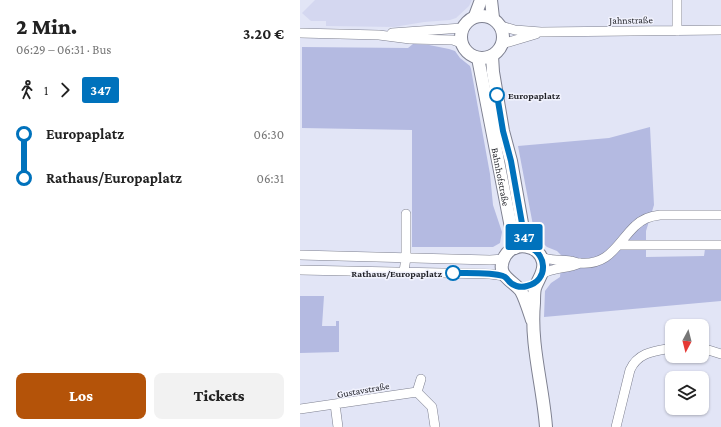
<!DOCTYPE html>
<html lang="de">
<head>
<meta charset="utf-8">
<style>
  body { margin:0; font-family:"Crimson Pro",serif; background:#f2f2f2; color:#222; height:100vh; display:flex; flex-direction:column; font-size:15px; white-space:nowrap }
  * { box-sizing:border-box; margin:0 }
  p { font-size:13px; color:#767676 }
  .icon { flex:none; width:22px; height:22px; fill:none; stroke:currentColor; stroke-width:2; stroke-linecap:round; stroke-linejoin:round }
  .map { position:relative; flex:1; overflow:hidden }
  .sheet { display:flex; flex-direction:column; background:#fff; width:300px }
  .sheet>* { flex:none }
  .badge { padding:0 8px; border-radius:3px; font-size:14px; line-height:26px }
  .needle { width:26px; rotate:187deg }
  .fabs { position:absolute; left:365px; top:319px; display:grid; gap:8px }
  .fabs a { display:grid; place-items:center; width:44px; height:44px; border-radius:8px; background:#fff; box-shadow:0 1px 3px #0004; font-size:20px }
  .map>.badge { position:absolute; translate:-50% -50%; box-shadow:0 0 0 2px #fff }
  .legs { display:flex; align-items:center; gap:6px; height:44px; padding:0 16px; font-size:13px }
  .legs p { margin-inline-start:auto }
  .head { display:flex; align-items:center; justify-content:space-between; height:68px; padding:0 16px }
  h1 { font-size:22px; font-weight:800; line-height:30px }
  .cta { display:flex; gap:8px; margin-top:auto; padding:8px 16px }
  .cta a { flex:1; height:46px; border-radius:8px; background:#b45309; color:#fff; font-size:16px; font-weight:800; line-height:46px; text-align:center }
  .cta a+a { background:#f2f2f2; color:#222 }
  ul { padding:0 16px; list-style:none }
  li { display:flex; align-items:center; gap:14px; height:44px; font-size:15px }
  li i { display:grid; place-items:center; width:6px; height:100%; margin:0 5px; background:currentColor }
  li i::after { content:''; width:10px; height:10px; margin:-5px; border:3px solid; border-radius:50%; background:#fff }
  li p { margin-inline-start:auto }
  li:first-child i { background:linear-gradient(#0000 50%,currentColor 0) }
  li:last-child i { background:linear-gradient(currentColor 50%,#0000 0) }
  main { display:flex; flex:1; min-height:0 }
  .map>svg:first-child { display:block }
  .built { fill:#d4d7f0 }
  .green { fill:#b4bae1 }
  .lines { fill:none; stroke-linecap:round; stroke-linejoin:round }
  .minor-casing { stroke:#7e8090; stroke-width:10 }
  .major-casing { stroke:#7e8090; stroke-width:14 }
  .minor { stroke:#fff; stroke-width:9 }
  .major { stroke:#fff; stroke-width:12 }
  .line-1-casing { stroke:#fff; stroke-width:9 }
  .line-1 { stroke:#0072bc; stroke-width:6 }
  .stop-1-dot { fill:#fff; stroke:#0072bc; stroke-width:2 }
  .labels { text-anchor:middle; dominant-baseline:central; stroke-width:3; stroke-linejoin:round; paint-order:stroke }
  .street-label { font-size:10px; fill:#1e1f25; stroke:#f1f2fd }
  .stop-label { font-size:10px; font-weight:bold; fill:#1e1f25; stroke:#f1f2fd; text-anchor:start }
</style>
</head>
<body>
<main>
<section class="sheet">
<div class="head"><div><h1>2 Min.</h1><p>06:29 – 06:31 · Bus</p></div><b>3.20 €</b></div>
<div class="legs"><svg class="icon" aria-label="walk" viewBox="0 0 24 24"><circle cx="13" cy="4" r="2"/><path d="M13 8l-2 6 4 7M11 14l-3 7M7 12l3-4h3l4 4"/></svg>1<svg class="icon" aria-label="forward" viewBox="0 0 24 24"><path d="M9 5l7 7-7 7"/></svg><b class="badge" style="background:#0072bc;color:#fff">347</b></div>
<ul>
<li><i style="color:#0072bc"></i><b>Europaplatz</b><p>06:30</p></li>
<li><i style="color:#0072bc"></i><b>Rathaus/Europaplatz</b><p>06:31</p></li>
</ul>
<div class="cta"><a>Los</a><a>Tickets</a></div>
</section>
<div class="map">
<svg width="421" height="427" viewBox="0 0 421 427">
  <rect width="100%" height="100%" fill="#e2e5f6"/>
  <path class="built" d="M15 0H172L169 6 156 18 150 20 124 22 94 27 26 26V21H11L2 13Z"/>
  <path class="green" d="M113 44 129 45 149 49 155 51 160 58 170 66 171 69 190 174 193 205 202 232 200 243 193 247H112V130L2 128V47L108 48Z
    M350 127 354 205 346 231V257L404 256 405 249H421V301L244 317 245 291 251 283 260 277 262 256 257 251 247 247 235 236 218 146 309 138Z
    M0 296H24L22 326H36V321H39V352L0 353Z"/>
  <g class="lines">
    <g class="minor-casing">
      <path id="minor" d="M201 26 215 30 241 32 421 30
        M377 31V0
        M0 33 79 35 110 39 153 40 161 43
        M92 33 162 28
        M202 44 236 34
        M319 245H421
        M0 255 190 260 204 259
        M240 256C250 262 260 259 270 261 273 261 276 263 279 263 310 266 317 243 335 226 342 219 350 216 360 215H421
        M0 270 190 274 205 276
        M104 272 106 257V214
        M242 274C253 267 268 269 280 263
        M402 348 421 354
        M117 392 121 379
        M35 404 38 427
        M0 409 117 392 132 407 135 427
        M316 427 330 370C338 352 355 351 372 348"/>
    </g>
    <g class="major-casing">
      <g id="major">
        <path d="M191 0 193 18"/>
        <circle cx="182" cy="37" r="21"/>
        <path d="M175 16 181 0"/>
        <path d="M192 56 193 72 203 131 211 161 226 246"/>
        <path id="s1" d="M178 58 215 248"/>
        <path d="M232 320C229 311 225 298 221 291 213 280 194 276 205 256 214 241 239 244 243 262 245 272 238 279 235 288 234 292 234 298 234 303 230 344 243 386 246 427"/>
      </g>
    </g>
    <use href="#minor" class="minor"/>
    <use href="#major" class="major"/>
  </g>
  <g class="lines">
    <g class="line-1-casing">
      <path id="line-1" d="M153 273C166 273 192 272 203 276 206 277 206 278 208 280 212 286 220 288 227 286 250 281 247 251 226 246L211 161 203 131 197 95"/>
    </g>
    <use href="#line-1" class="line-1"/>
  </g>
  <g class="stop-1-dot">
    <circle cx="197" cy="95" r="7"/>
    <circle cx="153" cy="273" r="7"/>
  </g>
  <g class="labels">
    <g class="street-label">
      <text transform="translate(331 20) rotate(-1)">Jahnstraße</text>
      <text stroke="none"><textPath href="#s1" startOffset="121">Bahnhofstraße</textPath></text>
      <text transform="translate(63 390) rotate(-10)">Gustavstraße</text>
    </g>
    <g class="stop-label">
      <text x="208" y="95">Europaplatz</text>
      <text x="142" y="273" text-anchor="end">Rathaus/Europaplatz</text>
    </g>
  </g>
</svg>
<div class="fabs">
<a><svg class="needle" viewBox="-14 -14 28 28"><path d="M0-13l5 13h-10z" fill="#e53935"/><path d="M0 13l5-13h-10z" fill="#767676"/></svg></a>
<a><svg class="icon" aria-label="layers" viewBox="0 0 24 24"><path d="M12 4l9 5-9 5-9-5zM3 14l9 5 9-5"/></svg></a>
</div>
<b class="badge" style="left:224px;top:237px;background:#0072bc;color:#fff">347</b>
</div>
</main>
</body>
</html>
